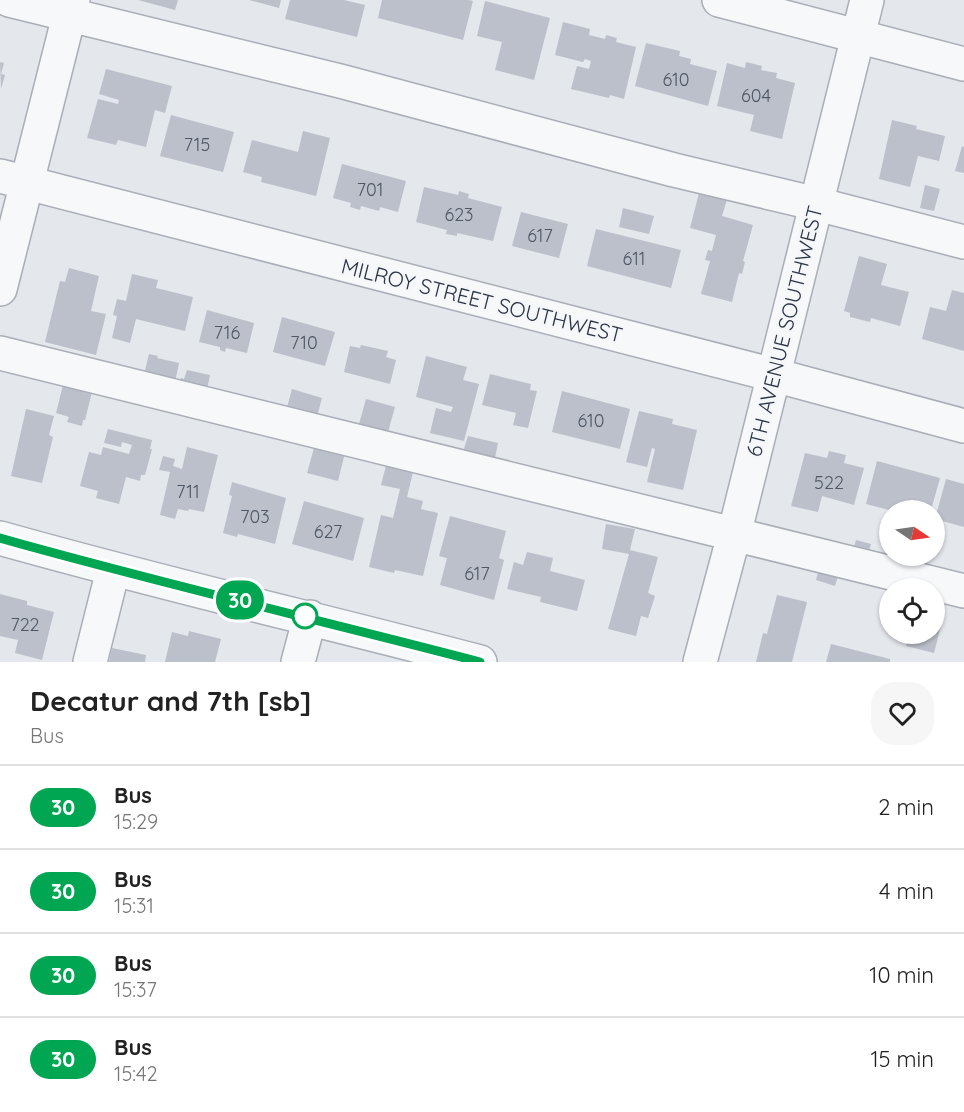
<!DOCTYPE html>
<html lang="en">
<head>
<meta charset="utf-8">
<style>
  body { margin:0; font-family:Quicksand,sans-serif; background:#f6f6f6; color:#222; height:100vh; display:flex; flex-direction:column; font-size:22px; white-space:nowrap }
  * { box-sizing:border-box; margin:0 }
  p { font-size:20px; color:#767676 }
  .icon { flex:none; width:33px; height:33px; fill:none; stroke:currentColor; stroke-width:2; stroke-linecap:round; stroke-linejoin:round }
  .map { position:relative; height:662px; overflow:hidden }
  .panel { display:flex; flex-direction:column; background:#fff; flex:1 }
  .panel>* { flex:none }
  .badge { padding:0 12px; border-radius:20px; font-size:21px; line-height:39px }
  .needle { width:39px; rotate:103deg }
  .controls { position:absolute; left:879px; top:500px; display:grid; gap:12px }
  .controls a { display:grid; place-items:center; width:66px; height:66px; border-radius:50%; background:#fff; box-shadow:0 2px 4px #0004; font-size:30px }
  .map>.badge { position:absolute; translate:-50% -50%; box-shadow:0 0 0 3px #fff }
  .round { display:grid; place-items:center; flex:none; width:63px; height:63px; border-radius:24px; background:#f6f6f6 }
  .summary { display:flex; align-items:center; justify-content:space-between; height:102px; padding:0 30px }
  h1 { font-size:28px; font-weight:700; line-height:45px }
  ul { padding:0; list-style:none }
  li { display:flex; align-items:center; gap:18px; height:84px; padding:0 30px; border-top:2px solid #e0e0e0 }
  li div { flex:1 }
  li b { display:block; font-size:22px }
  li em { font-style:normal }
  li .badge { min-width:66px; font-weight:700; text-align:center }
  .map>svg:first-child { display:block }
  .building { fill:#bbc0ca }
  .lines { fill:none; stroke-linecap:round; stroke-linejoin:round }
  .minor-casing { stroke:#a9aeb7; stroke-width:36 }
  .minor { stroke:#f7f8fa; stroke-width:33 }
  .line-casing { stroke:#fff; stroke-width:14 }
  .line { stroke:#00a651; stroke-width:9 }
  .stop-dot { fill:#fff; stroke:#00a651; stroke-width:3 }
  .labels { text-anchor:middle; dominant-baseline:central; stroke-width:4.5; stroke-linejoin:round; paint-order:stroke }
  .number-label { font-size:18px; fill:#4f5766 }
  .street-label { font-size:21px; fill:#2b3445; stroke:#f4f6f9 }
</style>
</head>
<body>
<div class="map">
<svg width="964" height="662" viewBox="0 0 964 662">
  <rect width="100%" height="100%" fill="#e4e7ec"/>
  <path class="building" d="M138 0H178L175 10Z
    M249 0H281L279 8Z
    M290 0H344L365 5 357 37 285 19Z
    M382 0H469L473 1 463 40 378 18Z
    M485 1 550 18 534 80 495 70 502 42 477 36Z
    M563 22 590 29 589 35 605 39 606 35 617 38 616 42 636 47 624 99 610 95 609 98 571 89 577 66 589 69 591 61 585 59 583 62 555 55Z
    M646 43 680 51 679 56 691 59 690 64 717 71 708 106 635 86Z
    M0 62 4 63 1 74 5 75 1 89Z
    M746 62 762 66 761 70 777 73 776 78 795 83 782 139 750 131 754 115 717 106 727 63 745 68Z
    M106 69 172 86 165 113 155 110 146 147 118 140 116 145 87 138 98 99 118 104 119 100 99 94Z
    M171 115 234 132 223 172 160 156Z
    M892 120 917 126 916 129 945 136 939 161 918 156 910 187 879 179Z
    M303 131 330 138 316 196 261 182 262 177 243 172 252 140 298 152Z
    M962 146 964 147V173L955 171Z
    M342 164 406 181 398 212 380 207 379 211 361 206 360 210 350 207 351 203 333 198Z
    M925 185 940 189 934 211 920 208Z
    M424 187 458 195 459 191 469 194 468 198 502 207 493 241 457 233V236L446 234 447 230 416 222Z
    M700 189 728 196 722 216 753 225 743 261 745 262 742 274 739 273 732 302 701 294 710 261 705 260 708 250 712 251 716 235 690 228Z
    M623 208 654 216 649 234 619 227Z
    M521 212 568 224 559 258 512 246Z
    M596 229 681 250 671 288 587 266Z
    M859 256 887 264 881 285 909 292 900 326 871 318 870 322 850 317V313L844 311Z
    M69 268 99 276 91 311 106 314 96 355 45 342 60 281 65 282Z
    M132 274 158 280 156 288 193 297 185 331 136 319 130 343 112 338 117 316 113 315 117 299 126 301Z
    M952 290 964 293V351L922 339 930 307 946 311Z
    M207 310 254 323 247 353 226 348 225 352 220 350V347L199 342Z
    M282 317 335 332 325 366 273 352Z
    M361 345 388 351 386 357 396 360 390 384 344 372 350 346 360 348Z
    M149 354 158 356 157 358 179 363 174 387 143 379Z
    M426 356 467 367 463 380 479 384 464 441 430 433 436 408 451 412 453 407 416 397Z
    M187 370 210 375 206 395 179 389 181 378 184 379Z
    M490 374 531 384 530 390 537 391 528 428 513 425 516 413 482 405Z
    M64 381 93 388 85 420H83L82 426 67 422 69 417 56 413Z
    M292 389 322 398 316 420 286 411Z
    M562 391 630 409 620 449 552 432Z
    M366 399 395 407 386 439 357 431Z
    M26 409 54 416 49 435 53 437 42 483 11 476Z
    M639 411 673 419 672 424 697 430 683 490 647 482 655 449 652 448 647 467 626 462Z
    M108 429 152 440 150 449H152L145 475H141L140 481 126 477 119 504 96 498 98 491 80 486 89 452 101 455 103 447 129 454 132 445 122 442 121 447 104 443Z
    M468 436 498 443 494 463 463 452Z
    M316 441 346 449 338 481 307 473Z
    M187 447 218 455 204 512 189 509 188 511 178 509 175 519 160 515 170 472 159 470 163 456 175 459 173 466 182 469Z
    M829 451 846 455 844 463 864 468 854 505 822 496 818 512 791 506 805 453 827 458Z
    M388 458 415 464 407 497 423 501 421 509 438 513 423 576 395 570 394 573 369 567 381 515 393 518 400 489 381 485Z
    M877 461 940 478 931 510H889L866 504Z
    M946 479 964 484V527L935 519Z
    M232 482 286 498 275 544 238 534 237 537 223 533 232 496 229 495Z
    M304 501 364 518 353 561 292 544Z
    M450 516 506 531 499 558 504 560 494 600 440 585 447 558 439 556Z
    M606 524 635 529 630 550 658 557 648 593 655 596 648 618 641 616 636 636 608 629 629 554 602 549Z
    M856 540 871 544 868 554 853 550Z
    M527 552 553 558 550 571 585 580 577 611 540 602 541 597 507 589 514 562 523 565Z
    M820 565 840 570 835 586 816 580Z
    M0 594 27 601V605L54 612 42 660 15 653 18 640 0 636Z
    M777 595 807 602 792 662H756L763 633 767 634Z
    M934 624 941 626 934 653 906 646 909 633H934Z
    M189 631 221 639 215 662H165L172 632 188 636Z
    M831 644 890 659V662H826Z
    M112 648 146 655 145 662H109Z"/>
  <g class="lines">
    <g class="minor-casing">
      <path id="minor" d="M9 0 340 81 674 170 817 204 964 242
        M719 0 964 64
        M0 176 774 375 964 426
        M0 289 73 0
        M0 353 964 591
        M0 538C159 583 320 620 480 662
        M90 662 113 570
        M298 662 310 617
        M700 662 734 535 867 0"/>
    </g>
    <use href="#minor" class="minor"/>
  </g>
  <g class="lines">
    <g class="line-casing">
      <path id="line" d="M0 538C159 583 320 620 480 662"/>
    </g>
    <use href="#line" class="line"/>
  </g>
  <circle class="stop-dot" cx="305" cy="616" r="12"/>
  <g class="labels">
    <g class="number-label">
      <text x="676" y="79">610</text>
      <text x="756" y="95">604</text>
      <text x="197" y="144">715</text>
      <text x="370" y="189">701</text>
      <text x="459" y="214">623</text>
      <text x="540" y="235">617</text>
      <text x="634" y="258">611</text>
      <text x="227" y="332">716</text>
      <text x="304" y="342">710</text>
      <text x="591" y="420">610</text>
      <text x="829" y="482">522</text>
      <text x="188" y="491">711</text>
      <text x="255" y="516">703</text>
      <text x="328" y="531">627</text>
      <text x="477" y="573">617</text>
      <text x="25" y="624">722</text>
    </g>
    <g class="street-label">
      <text transform="translate(482 300) rotate(14)">MILROY STREET SOUTHWEST</text>
      <text transform="translate(784 331) rotate(-76)">6TH AVENUE SOUTHWEST</text>
    </g>
  </g>
</svg>
<div class="controls">
<a><svg class="needle" viewBox="-14 -14 28 28"><path d="M0-13l5 13h-10z" fill="#e53935"/><path d="M0 13l5-13h-10z" fill="#767676"/></svg></a>
<a><svg class="icon" aria-label="locate" viewBox="0 0 24 24"><circle cx="12" cy="12" r="6"/><path d="M12 2v4M12 18v4M2 12h4M18 12h4"/></svg></a>
</div>
<b class="badge" style="left:240px;top:600px;background:#00a651;color:#fff">30</b>
</div>
<section class="panel">
<div class="summary"><div><h1>Decatur and 7th [sb]</h1><p>Bus</p></div><a class="round"><svg class="icon" aria-label="heart" viewBox="0 0 24 24"><path d="M12 20l-8-8c-3-5 5-10 8-4 3-6 11-1 8 4z"/></svg></a></div>
<ul>
<li><span class="badge" style="background:#00a651;color:#fff">30</span><div><b>Bus</b><p>15:29</p></div><em>2 min</em></li>
<li><span class="badge" style="background:#00a651;color:#fff">30</span><div><b>Bus</b><p>15:31</p></div><em>4 min</em></li>
<li><span class="badge" style="background:#00a651;color:#fff">30</span><div><b>Bus</b><p>15:37</p></div><em>10 min</em></li>
<li><span class="badge" style="background:#00a651;color:#fff">30</span><div><b>Bus</b><p>15:42</p></div><em>15 min</em></li>
</ul>
</section>
</body>
</html>
